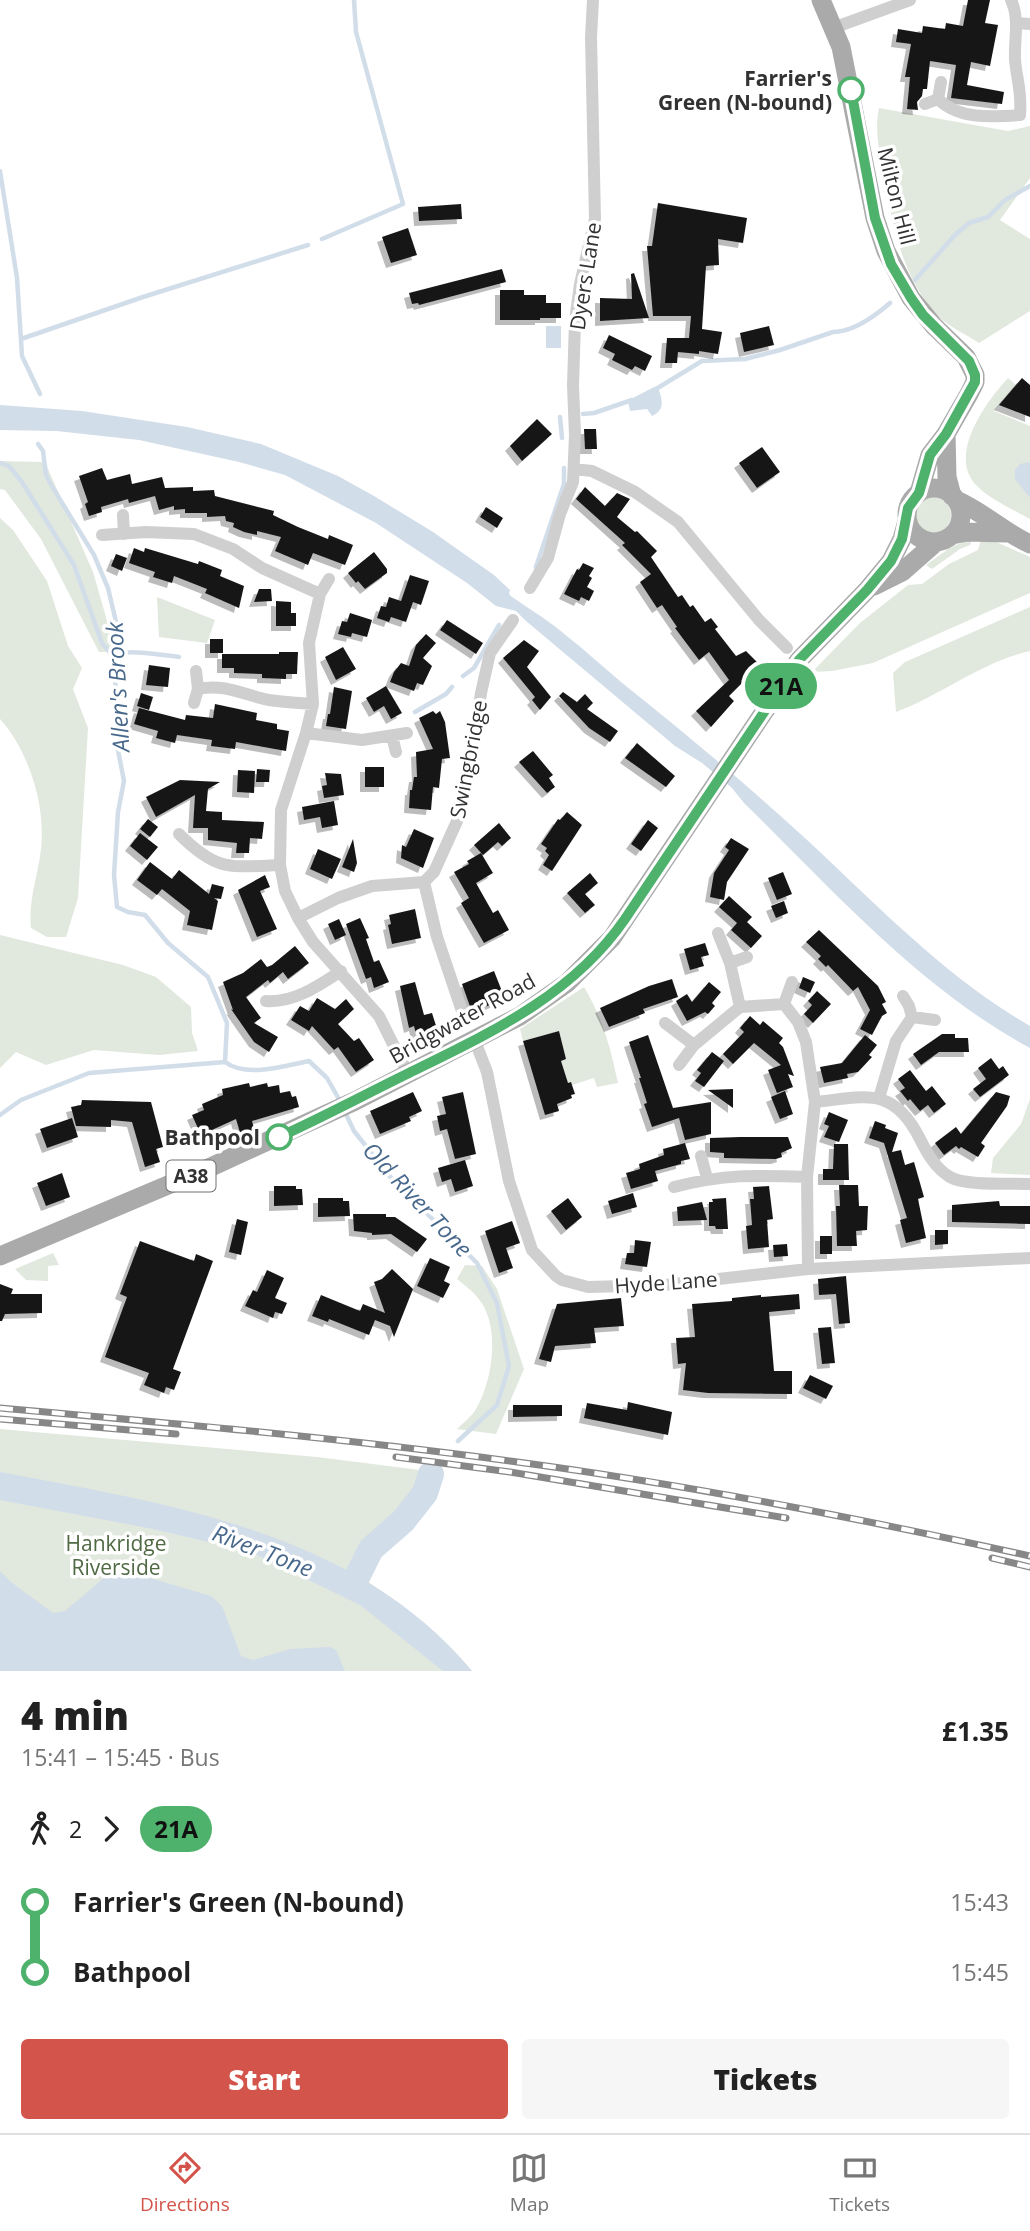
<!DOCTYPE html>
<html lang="en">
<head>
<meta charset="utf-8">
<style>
  body { margin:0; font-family:"Open Sans",sans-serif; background:#f6f6f6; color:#222; height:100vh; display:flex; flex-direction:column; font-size:26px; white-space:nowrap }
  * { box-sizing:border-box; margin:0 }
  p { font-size:23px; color:#767676 }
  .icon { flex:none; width:38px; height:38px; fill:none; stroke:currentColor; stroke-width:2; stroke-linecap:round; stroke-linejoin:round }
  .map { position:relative; height:1671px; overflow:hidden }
  .drawer { display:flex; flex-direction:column; background:#fff; flex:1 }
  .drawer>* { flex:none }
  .badge { padding:0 14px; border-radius:23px; font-size:24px; line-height:46px }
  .map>.badge { position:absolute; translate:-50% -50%; box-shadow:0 0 0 4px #fff }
  .legs { display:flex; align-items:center; gap:10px; height:77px; padding:0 21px; font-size:23px }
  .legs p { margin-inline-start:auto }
  .summary { display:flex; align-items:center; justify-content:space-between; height:119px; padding:0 21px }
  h1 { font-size:38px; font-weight:800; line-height:52px }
  .primary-button { display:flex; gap:14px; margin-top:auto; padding:14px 21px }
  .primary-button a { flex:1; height:80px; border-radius:7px; background:#d3544b; color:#fff; font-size:28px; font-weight:800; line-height:80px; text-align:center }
  .primary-button a+a { background:#f6f6f6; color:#222 }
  ul { padding:0 21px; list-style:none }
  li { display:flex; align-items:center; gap:24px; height:70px; font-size:26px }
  li i { display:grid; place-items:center; width:10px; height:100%; margin:0 9px; background:currentColor }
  li i::after { content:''; width:18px; height:18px; margin:-9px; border:5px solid; border-radius:50%; background:#fff }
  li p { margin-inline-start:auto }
  li:first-child i { background:linear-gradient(#0000 50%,currentColor 0) }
  li:last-child i { background:linear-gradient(currentColor 50%,#0000 0) }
  .tab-bar { display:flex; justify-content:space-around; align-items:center; height:98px; border-top:2px solid #e0e0e0; background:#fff; font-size:19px; color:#767676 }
  .tab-bar a { display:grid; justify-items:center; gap:4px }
  .tab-bar .on { color:#d3544b }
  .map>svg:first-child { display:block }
  .green { fill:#e1e8dd }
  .water { fill:#d2ddea }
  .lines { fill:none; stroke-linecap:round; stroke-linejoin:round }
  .stream { stroke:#d2ddea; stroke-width:4.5 }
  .river { stroke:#d2ddea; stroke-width:26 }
  .building { fill:#191919; filter:url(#shadow) }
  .street { stroke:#cfcfcf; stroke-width:12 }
  .primary { stroke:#aaa; stroke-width:19 }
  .rail-casing { stroke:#878787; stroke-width:7 }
  .rail { stroke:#fff; stroke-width:4.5; stroke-dasharray:13; stroke-linecap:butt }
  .line-1-casing { stroke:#fff; stroke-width:16 }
  .line-1 { stroke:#4eb16c; stroke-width:10 }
  .stop-1-dot { fill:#fff; stroke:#4eb16c; stroke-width:3.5 }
  .labels { text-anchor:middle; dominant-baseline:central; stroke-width:7; stroke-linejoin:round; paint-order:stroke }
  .shield { fill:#fff; stroke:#707070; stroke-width:2 }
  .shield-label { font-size:19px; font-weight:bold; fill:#323232 }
  .stop-label { font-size:21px; font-weight:bold; fill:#323232; stroke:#fff; text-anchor:end }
  .street-label { font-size:21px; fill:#323232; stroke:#fff }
  .park-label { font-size:21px; fill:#506a44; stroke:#fff }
  .water-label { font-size:23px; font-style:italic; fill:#48698c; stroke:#fff }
</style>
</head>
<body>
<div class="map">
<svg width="1030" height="1671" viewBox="0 0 1030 1671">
  <defs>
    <filter id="shadow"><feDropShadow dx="-5" dy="5" stdDeviation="0" flood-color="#0004"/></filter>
  </defs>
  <rect width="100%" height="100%" fill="#fff"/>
  <path class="green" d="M879 108 1008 131 1030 126V178L1000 220 1030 239V311L979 343C966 334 949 327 938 316 902 278 893 226 884 177 880 154 874 131 879 108Z
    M1008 378 1016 385 994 411 1030 426V519C1012 509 989 499 975 484 948 453 987 401 1008 378Z
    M0 461 45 462 93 572 116 652H99L41 539 5 490 0 489Z
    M915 515a18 18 0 1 1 36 0a18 18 0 1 1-36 0Z
    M0 518 13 530 47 581 68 646 82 668 73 689 88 728 78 898 66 937H47L31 928C28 901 38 876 41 849 46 806 29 751 0 719Z
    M972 539 970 545 960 549 932 569 926 565 951 547Z
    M981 540 994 541 1030 557V593L873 663 832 671 812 672 860 623 908 585 922 584 949 564 978 550Z
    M157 597 215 620 207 643 159 637Z
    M1030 607V651C981 662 943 694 896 712L893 673 905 662Z
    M0 935 123 965 156 977 191 1007 192 1033 198 1051 159 1055 94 1050 46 1065 16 1052 0 1068Z
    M584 987C603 1019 610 1046 618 1083L597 1087 594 1078 572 1085 568 1083 557 1062 566 1059 559 1031 523 1041 520 1029Z
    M1030 1099V1175L991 1173 993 1158 1021 1124Z
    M53 1253 59 1265 48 1266V1281L26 1280 15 1269Z
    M465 1265 482 1266 497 1289 524 1369 496 1434 457 1429C463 1423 472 1416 476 1409 493 1380 501 1325 478 1298 473 1291 464 1285 457 1279Z
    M0 1429 317 1457 428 1471 434 1489 431 1502 382 1544 367 1567 364 1579C404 1607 441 1633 472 1671H0Z"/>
  <path class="water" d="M546 326H561V348H546Z
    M654 387H658C662 400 666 409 652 416L647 409 630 411 628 401 631 399Z
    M0 405 82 411 187 427 261 444 338 476 374 496 433 532 494 575 510 590 509 594 512 597C531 610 551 622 568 637 586 651 603 667 621 682 680 729 739 778 795 829 871 898 940 974 1030 1026V1048C919 988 833 890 744 803L732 788 702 763 675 746 526 621 516 611 496 606 467 583 376 523 285 475 239 462 139 440 56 431 0 430Z
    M1030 462V498L1015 479V470L1020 464Z
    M0 1472C168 1504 356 1531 472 1671H443L360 1605 251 1552 153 1529 0 1500Z
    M0 1571 11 1582 53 1613 65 1611 105 1577 117 1574 150 1578 211 1596 222 1606 241 1656 253 1660 290 1649 330 1647 336 1650 345 1671H0Z"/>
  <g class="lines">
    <path class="stream" d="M0 171 17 278 22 356 40 394
      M322 239 403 204 356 32 354 0
      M915 280 955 235 969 223 988 217 1005 200 1030 186
      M21 339 143 297 308 245
      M656 389 702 361 745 359 780 350 833 332C853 332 875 316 890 303
      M583 414 594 413 632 400
      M560 417 562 438
      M38 444 43 451 46 475 53 488 94 555 108 588 117 626 112 654 118 708 117 745 124 781 118 812 114 875 117 907 128 912 145 915 168 943 208 977 227 1023 225 1062
      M0 463 9 466 22 482 74 565 102 643 112 655
      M536 567 564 484V468
      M112 654C134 650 157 654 179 657
      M463 676 474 668 499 625
      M415 712 446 694 452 687
      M345 1112 354 1131 392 1179 477 1263 497 1303 509 1366 497 1405 458 1441
      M0 1115 21 1100 89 1073 225 1062C246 1078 284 1066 309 1061L327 1078 340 1101"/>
    <path class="river" d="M353 1585 371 1549 403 1521 425 1493 431 1474"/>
  </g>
  <path class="building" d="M968 0H990L985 23 998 25 990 66 971 62 967 85 1004 92 1002 104 951 98 956 65 930 61 927 89H923L922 96 917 102 918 110 907 109 910 77H905L911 44 896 42 898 29 922 33 923 26 945 29 946 23 963 26Z
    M658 203 747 218 743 243 718 239 719 265 706 266 702 329 722 332 718 354 699 351V354L678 352 677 363H665L667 338H689L691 316H653L647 246H652Z
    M461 204 462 219 419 221 418 207Z
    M408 228 417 255 391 263 382 237Z
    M502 269 506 282 419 305 418 303 412 304 409 293Z
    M634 273 649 318 600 321V298L632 299 631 274Z
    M500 290H524V295H546V303H561V318H540V320H500Z
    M769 326 774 345 744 352 740 333Z
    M609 335 652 356 645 371 635 366 632 370 612 360 615 354 603 348Z
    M1022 378 1030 385V417L999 405Z
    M537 419 552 434 522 461 510 446Z
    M584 429H596L597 449H585Z
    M762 447 780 472 757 488 739 463Z
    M102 468 107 480 130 474 132 484 162 477 165 488 193 487V491L214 490 215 496 274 511 273 515 298 527 328 539 329 535 353 545 345 565 313 553 308 565 275 551 281 537 257 531V535L244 532 233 527 234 523 226 521 225 516 207 517V513H185V509L174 510V506L159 510 155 496 129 503 128 499 101 507 102 512 89 516 85 504 88 502 79 476Z
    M585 487 605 506 617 493 630 499 617 517 635 532 637 531 657 551 651 557 678 597 682 595 690 607 693 605 705 622 711 618 718 627 715 629 736 656 746 651 757 662 749 670 752 673 729 696 734 701 711 727 696 711 729 680 709 652 699 660 675 628 677 627 662 605 657 608 640 582 651 574 622 545 625 543 576 499Z
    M486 507 503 518 497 528 480 517Z
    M134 548 144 552 145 548 198 564 199 561 222 570 220 576 244 586 239 608 205 593 207 589 174 576 172 583 153 577 155 572 129 563Z
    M374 552 387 569V573L365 589 358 581 356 583 348 573Z
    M116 554 127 558 122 571 111 566Z
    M583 563 594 568 589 576 592 578 587 587 594 591 589 601 581 597 579 601 564 594 577 569 579 570Z
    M410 575 429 581 421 605 413 602 406 622 391 617 389 622 377 618 381 606 386 607 389 597 401 601Z
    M259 589H271L272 601 254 602Z
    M276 601 291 602V613H296V626H276Z
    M350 613 372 620 367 637 352 633 351 637 338 634 342 621 347 622Z
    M447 620 483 643 476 654 440 630Z
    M426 634 436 643 423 658 432 666 423 685 417 683 414 691 390 682 394 672 401 663 409 666 416 645Z
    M210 639H223V653H210Z
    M524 640 539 651 527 667 551 697 540 710 532 700 535 697 503 658Z
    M343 647 356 669 336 680 325 657Z
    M279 652H298L297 674H286V679L262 678V674L234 673V668H222V654H279Z
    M149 665 170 668 168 687 146 685Z
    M386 686 402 713 391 719 384 706 374 712 366 698Z
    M334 687 352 691 346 729 326 726 328 714H330Z
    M563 692 577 702 585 694 593 703 587 709 618 731 610 742 589 728 559 696Z
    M141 693 153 697 149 710 137 706Z
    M215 704 257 713 256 720 277 724V729L289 731 286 751 236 742 235 749 211 746 212 740 177 735 175 743 156 738 158 731 134 724 139 708 185 720 186 715 213 718Z
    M433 711 436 714 440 711 445 722 450 758 442 759 439 788 433 787 431 810 409 808 410 790H412L414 777H417L416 752 433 749 419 718Z
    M637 743 675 776 666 787 625 758Z
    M533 751 553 775 549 778 555 787 547 793 519 762Z
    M365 767H384V787H365Z
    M257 769 270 770 269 782H256Z
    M238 770 255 771 254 793 237 792Z
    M325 773 341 774 344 795 324 798 322 786 327 785Z
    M180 780 220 782 208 789 206 811 222 812V820L264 822 262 839 250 838 249 853H236L237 843 208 840V828H193L195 795 156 817 146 797Z
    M334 801 338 825 322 828 320 817 304 820 302 807Z
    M567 812 582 825 552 871 543 865 549 855 545 851 547 848 541 844 558 819 560 820Z
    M148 819 158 827 150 837 140 829Z
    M648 820 658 828 641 851 631 844Z
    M499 823 511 838 502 846 498 842 483 855 474 845Z
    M414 829 434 838 423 868 401 858 402 845 406 847Z
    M140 833 158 847 147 860 130 846Z
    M731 838 749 849 727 882 724 900 710 897 714 873 729 850 725 847Z
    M353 839 357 863 354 872 342 867Z
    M318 849 341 859 332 879 310 869Z
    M481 853 493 873 476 883 493 913 498 910 509 930 484 943 461 903 469 898 454 872 469 864 467 861Z
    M150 862 172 879 179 870 209 894 212 884 224 887 221 899 214 898 218 901 212 930 187 925 190 911 162 889 157 895 137 880Z
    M783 872 792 894 777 900 768 878Z
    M590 873 598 883 585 894 595 905 585 913 567 893Z
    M265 875 270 887 260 891 277 929 257 937 238 890Z
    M729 896 752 917 747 922 762 936 751 948 731 930 737 923 719 907Z
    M784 901 788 913 776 918 771 906Z
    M415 909 421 938 392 944 388 925 391 924 389 915Z
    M360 918 369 938 366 939 374 962 379 960 389 982 374 988 371 977 366 979 346 924Z
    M339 919 346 935 335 940 328 924Z
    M819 930 878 986 886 1002 882 1004 887 1013 882 1016 872 1035 860 1029 870 1010 858 987 853 991 828 965 826 967 818 959 821 956 806 942Z
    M705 943 709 955 701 957 704 966 690 970 684 949Z
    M295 946 309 963 288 979 283 972 270 983 268 980 246 997 261 1018 254 1023 278 1037 269 1052 254 1042 231 1009 233 1010 223 982 243 973 261 959 267 967 272 965Z
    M494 971 505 999 472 1012 462 984Z
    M803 977 815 982 810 993 799 988Z
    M672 979 678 997 643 1009 645 1013 609 1027 600 1008 649 986Z
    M415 982 424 1015 432 1013 438 1032 417 1038 414 1026 409 1028 400 986Z
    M709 982 721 992 712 1003 715 1006 708 1014 705 1012 687 1021 676 1001 687 994 692 1002Z
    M817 991 831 1004 813 1023 804 1014 812 1005 808 1001Z
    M317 998 335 1009 346 999 354 1009 338 1024 354 1041 359 1038 374 1060 356 1072 338 1047 334 1050 312 1026 309 1031 291 1020 300 1006 309 1011Z
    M750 1016 760 1025 763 1021 783 1038 779 1043 783 1047 794 1076 788 1074 793 1087 777 1093 768 1070 781 1065 754 1043 733 1064 723 1054 744 1032 740 1028Z
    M559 1031 566 1059 561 1061 568 1083 571 1082 575 1094 571 1095 572 1098 557 1104 559 1111 545 1115 523 1041Z
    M942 1034H955V1038H968L969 1052H939L921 1065 913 1054Z
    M648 1035 673 1108 711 1102V1134L685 1140 679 1118 652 1127 644 1104 647 1103 639 1078H641L629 1042Z
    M865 1035 877 1045 869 1055 872 1057 858 1072 847 1074 848 1078 824 1083 820 1067 842 1063Z
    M712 1052 724 1061 704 1087 695 1081 701 1073 697 1070Z
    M991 1058 999 1069 1003 1066 1009 1075 980 1097 973 1089 986 1079 978 1068Z
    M910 1070 926 1091 932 1086 946 1104 934 1113 928 1105 920 1111 910 1099 908 1101 900 1091 905 1088 898 1079Z
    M249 1083 250 1087 267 1083 268 1087 279 1085 280 1093 290 1091 292 1097 296 1096 299 1107 252 1121 255 1132 241 1136 236 1119 201 1135 192 1115 204 1110 202 1104 223 1095 222 1089Z
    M733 1089V1108L708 1090Z
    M785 1091 793 1114 780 1119 771 1097Z
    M413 1092 422 1111 409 1117 411 1121 380 1134 370 1111Z
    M463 1092 476 1154 455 1159 447 1129 440 1131 437 1116 446 1114 442 1097Z
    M996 1092 1010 1096 1007 1106 981 1143 985 1146 978 1157 961 1147 959 1149 956 1146 944 1155 935 1143 956 1127 961 1134Z
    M82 1100 151 1102 163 1147 156 1149 160 1162 145 1167 132 1122 111 1120V1127L76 1126 71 1107 81 1105Z
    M829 1112 848 1120 839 1142 824 1137 829 1126 824 1124Z
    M72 1118 78 1137 47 1148 40 1129Z
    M875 1121 886 1125 885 1128 898 1133 892 1152 901 1150 905 1165 914 1162 924 1197 918 1199 926 1238 906 1243 900 1220 907 1218 884 1143 869 1138Z
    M740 1137H788L792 1148 781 1153 782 1157 776 1159 724 1158V1153L710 1152V1138Z
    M685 1143 690 1159 681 1161V1164L655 1171 658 1181 631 1189 626 1173 640 1169 639 1164 664 1155 663 1149Z
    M834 1144H848L849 1180H823V1169H833Z
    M465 1160 473 1186 455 1192 451 1179 442 1182 438 1168Z
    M62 1173 70 1197 46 1206 37 1183Z
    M839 1185H858L859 1206H868L867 1230 856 1231 857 1246H837L836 1206H840Z
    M274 1186H296V1189H302L303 1205 274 1206Z
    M769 1186 773 1219 767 1220 769 1247 748 1249 746 1226 752 1225 750 1199H754L753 1187Z
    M633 1193 637 1207 612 1214 608 1201Z
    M318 1198H343V1201H349L350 1216 318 1217Z
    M568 1198 582 1217 566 1230 551 1211Z
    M726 1198 728 1229H716L715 1226H709V1202H713L712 1199Z
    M999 1201 1000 1206H1030V1224L952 1222V1205Z
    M702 1202 707 1220 678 1221 677 1207Z
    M353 1214H386V1217H395L427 1239 417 1252 391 1234 372 1235V1233L354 1231Z
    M237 1219 248 1222 241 1255 229 1252Z
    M512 1221 520 1243 506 1248 513 1268 499 1273 485 1231Z
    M935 1230H948V1244L935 1245Z
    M820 1236H832V1254H820Z
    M635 1240 651 1242 647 1267 625 1264 627 1253H634Z
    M140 1241 194 1261 196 1254 213 1261 173 1369 181 1372 174 1390 166 1387 164 1393 144 1385 149 1373 105 1357 127 1297 120 1294Z
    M787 1244 788 1256 774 1257 773 1245Z
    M430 1258 450 1267 444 1281 450 1284 443 1298 417 1286Z
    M392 1269 413 1289 394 1337 390 1326 375 1320 369 1335 329 1319 328 1322 312 1316 321 1295 360 1311 363 1304 385 1313 374 1282 382 1279Z
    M267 1270 284 1278 275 1298 287 1303 282 1314 275 1312 273 1318 245 1306 253 1290 257 1292Z
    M846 1276 850 1323 839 1324 836 1294 819 1295 818 1279Z
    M0 1284 13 1289 11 1294H42V1313L5 1314 2 1321H0Z
    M799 1294 800 1309 769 1312 774 1371H792V1394L708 1393 683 1390 686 1363 678 1364 676 1338 695 1337 692 1304 732 1301V1298L761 1295V1297Z
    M621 1298 624 1326 594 1328 596 1343 555 1346 551 1362 539 1359 557 1304Z
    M831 1327 835 1363 822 1364 818 1328Z
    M810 1375 833 1386 826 1399 803 1388Z
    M628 1402 672 1412 668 1435 584 1418 587 1403 627 1410Z
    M513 1405H562V1416L513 1417Z"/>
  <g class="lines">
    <path class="street" d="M1016 23 1030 24
      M833 28 910 0
      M938 99C959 120 993 117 1020 115 1022 92 1017 81 1015 60 1014 40 1020 19 1011 0
      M925 104 938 99 941 82
      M574 469 592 471 635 492 678 522 759 620 787 648
      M123 515 124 534
      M102 535 146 532 194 534 233 549 262 568 320 594 309 643 313 704
      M530 588 548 558 560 514 573 482 575 435 573 386 575 321 580 284 595 219 591 37 593 0
      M320 594 329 579
      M196 671 198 689
      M194 703 198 689C224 683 244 695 269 700 283 702 298 703 313 704L306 733 281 810 280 865 285 891 298 918 313 942 379 1016 408 1074
      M306 733 362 740 407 733
      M392 736 396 752
      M179 834C217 872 230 867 280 865
      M424 882 434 872 458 819 469 773 481 693 490 653 513 620
      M424 882 437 937 464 1017
      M298 918 338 898 372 886 424 882
      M718 933 730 963 740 1007
      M730 963 747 957
      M266 1001C294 1003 318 986 341 971
      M784 1004 792 982
      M912 1017 935 1020
      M665 1023 694 1045
      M475 1041 487 1072 509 1181 532 1250 556 1276 562 1280 588 1287 664 1285 808 1269 1030 1258
      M679 1065 694 1045 740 1007 784 1004 798 1022 806 1042 815 1102 807 1177 808 1269
      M879 1098 896 1041 912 1017 909 1006 903 996
      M815 1102C865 1097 893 1085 920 1139 927 1153 935 1168 950 1177 965 1186 1011 1183 1030 1184
      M701 1156 707 1178
      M674 1187C724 1174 756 1175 807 1177"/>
    <path class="primary" d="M821 0 841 47 875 218 886 251 911 298 934 326 966 357 975 375V382L969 394 946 434 930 455 919 493
      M946 434 947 477 952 496
      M907 515a27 27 0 1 1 54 0a27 27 0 1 1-54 0Z
      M956 500C985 513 1002 531 1030 544
      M952 535 967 532 1006 533
      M874 586 902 572 935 543
      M0 1256 213 1166 355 1101 520 1016 567 983 612 938 799 660 867 590 891 561 902 539 907 521"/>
    <g class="rail-casing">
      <path id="rail" d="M0 1408C170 1423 341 1438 510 1461 684 1484 858 1518 1030 1556
        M0 1419 176 1434
        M396 1457 510 1472 786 1518
        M992 1558 1030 1567"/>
    </g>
    <use href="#rail" class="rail"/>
  </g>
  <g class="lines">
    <g class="line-1-casing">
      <path id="line-1" d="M279 1137C323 1117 366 1094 409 1073 490 1033 572 996 625 919L799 660 867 590 891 561 902 539 908 508 919 493 930 455 946 434 975 382V375L969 361 923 315 911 298 891 264 875 218 851 90"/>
    </g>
    <use href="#line-1" class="line-1"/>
  </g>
  <g class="stop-1-dot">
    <circle cx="851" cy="90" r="12"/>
    <circle cx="279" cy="1137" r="12"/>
  </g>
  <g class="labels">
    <rect class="shield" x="166.5" y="1160.5" width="49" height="31" rx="5"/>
    <g class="shield-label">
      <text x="191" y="1176">A38</text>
    </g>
    <g class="stop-label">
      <text x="832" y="78">Farrier's<tspan x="832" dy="24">Green (N-bound)</tspan></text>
      <text x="260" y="1137">Bathpool</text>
    </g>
    <g class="street-label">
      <text transform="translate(897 196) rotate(76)">Milton Hill</text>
      <text transform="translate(585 276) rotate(-81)">Dyers Lane</text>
      <text transform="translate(468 759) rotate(-79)">Swingbridge</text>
      <text transform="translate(462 1018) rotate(-29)">Bridgwater Road</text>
      <text transform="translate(666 1282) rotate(-4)">Hyde Lane</text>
    </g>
    <g class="park-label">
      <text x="116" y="1543">Hankridge<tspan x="116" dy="24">Riverside</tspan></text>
    </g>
    <g class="water-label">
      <text transform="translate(117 687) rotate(-93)">Allen's Brook</text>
      <text transform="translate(418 1199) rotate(47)">Old River Tone</text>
      <text transform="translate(263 1550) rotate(21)">River Tone</text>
    </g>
  </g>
</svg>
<b class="badge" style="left:781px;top:686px;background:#4eb16c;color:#111">21A</b>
</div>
<section class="drawer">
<div class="summary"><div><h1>4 min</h1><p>15:41 – 15:45 · Bus</p></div><b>£1.35</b></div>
<div class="legs"><svg class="icon" aria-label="walk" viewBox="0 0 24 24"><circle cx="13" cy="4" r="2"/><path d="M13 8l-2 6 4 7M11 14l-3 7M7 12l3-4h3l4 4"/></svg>2<svg class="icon" aria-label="forward" viewBox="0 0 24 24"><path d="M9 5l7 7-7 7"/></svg><b class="badge" style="background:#4eb16c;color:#111">21A</b></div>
<ul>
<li><i style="color:#4eb16c"></i><b>Farrier's Green (N-bound)</b><p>15:43</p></li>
<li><i style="color:#4eb16c"></i><b>Bathpool</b><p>15:45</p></li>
</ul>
<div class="primary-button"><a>Start</a><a>Tickets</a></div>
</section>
<nav class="tab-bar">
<a class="on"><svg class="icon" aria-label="directions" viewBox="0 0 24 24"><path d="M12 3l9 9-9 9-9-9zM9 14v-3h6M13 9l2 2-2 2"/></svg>Directions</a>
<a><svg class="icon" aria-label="map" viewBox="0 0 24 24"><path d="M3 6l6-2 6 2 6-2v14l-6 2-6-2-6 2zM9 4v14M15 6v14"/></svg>Map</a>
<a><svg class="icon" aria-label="tickets" viewBox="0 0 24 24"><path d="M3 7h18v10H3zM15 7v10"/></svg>Tickets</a>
</nav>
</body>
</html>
